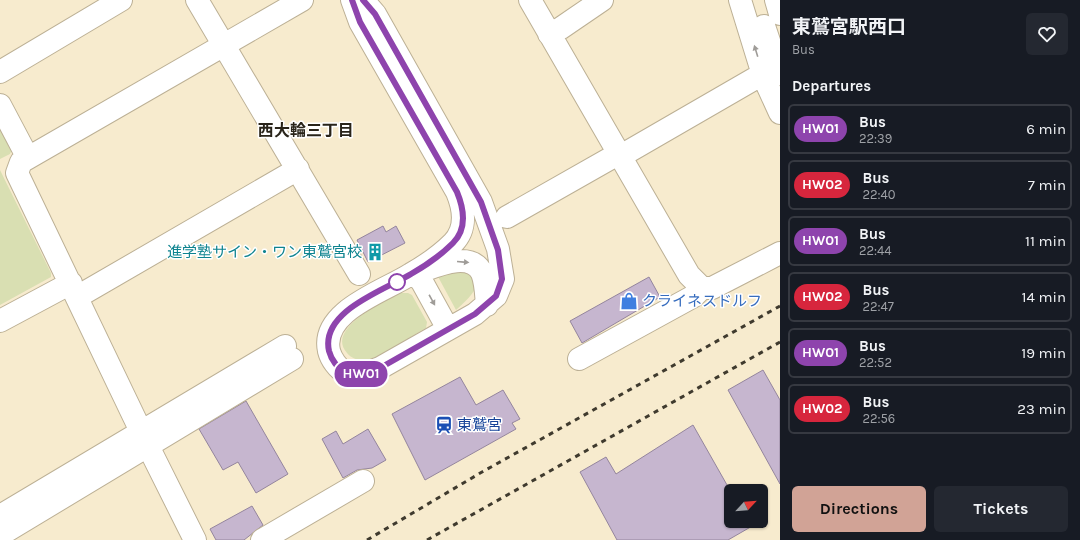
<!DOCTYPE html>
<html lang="en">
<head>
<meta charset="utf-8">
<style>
  body { margin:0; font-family:Karla,"Noto Sans JP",sans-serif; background:#242831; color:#f1f3f6; height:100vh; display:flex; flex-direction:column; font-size:15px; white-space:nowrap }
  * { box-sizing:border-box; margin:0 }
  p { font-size:13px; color:#9ea1a6 }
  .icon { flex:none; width:22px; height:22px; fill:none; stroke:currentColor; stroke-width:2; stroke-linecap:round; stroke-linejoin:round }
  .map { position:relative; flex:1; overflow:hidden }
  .side { display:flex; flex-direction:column; background:#171b24; width:300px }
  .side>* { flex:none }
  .badge { padding:0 8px; border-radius:13px; font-size:14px; line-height:26px }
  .needle { width:26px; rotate:64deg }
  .controls { position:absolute; left:724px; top:484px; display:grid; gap:8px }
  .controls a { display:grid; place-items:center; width:44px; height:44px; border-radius:6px; background:#171b24; box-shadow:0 1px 3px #0004; font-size:20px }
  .map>.badge { position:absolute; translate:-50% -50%; box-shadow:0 0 0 2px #fff }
  h2 { padding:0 12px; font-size:15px; line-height:36px }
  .round { display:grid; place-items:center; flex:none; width:42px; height:42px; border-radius:6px; background:#242831 }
  .head { display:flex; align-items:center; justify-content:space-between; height:68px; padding:0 12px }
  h1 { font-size:19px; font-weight:700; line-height:30px }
  .button { display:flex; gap:8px; margin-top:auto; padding:8px 12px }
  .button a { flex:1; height:46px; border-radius:6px; background:#d1a396; color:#111; font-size:16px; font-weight:700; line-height:46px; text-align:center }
  .button a+a { background:#242831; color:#f1f3f6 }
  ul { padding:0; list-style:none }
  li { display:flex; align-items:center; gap:12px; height:50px; margin:0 8px 6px; padding:0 4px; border:2px solid #363941; border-radius:6px }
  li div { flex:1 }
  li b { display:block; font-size:15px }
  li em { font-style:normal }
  li .badge { min-width:44px; font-weight:700; text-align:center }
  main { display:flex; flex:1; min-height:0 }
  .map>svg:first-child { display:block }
  .green { fill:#d9dfb2 }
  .building { fill:#c6b6cf; stroke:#94859d }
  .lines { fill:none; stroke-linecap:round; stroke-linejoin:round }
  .minor-casing { stroke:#bcb095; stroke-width:24 }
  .minor { stroke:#fff; stroke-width:22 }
  .rail { stroke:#3f3a2e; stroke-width:3; stroke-dasharray:5 5; stroke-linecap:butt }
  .oneway { fill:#9f9c98 }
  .line-casing { stroke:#fff; stroke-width:9 }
  .line { stroke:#8e44ad; stroke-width:6 }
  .stop-dot { fill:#fff; stroke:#8e44ad; stroke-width:2 }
  .labels { text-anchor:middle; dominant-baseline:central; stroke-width:3; stroke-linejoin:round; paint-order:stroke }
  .culture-label { font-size:15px; fill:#0d838f; stroke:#fff; text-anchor:end }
  .shop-label { font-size:15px; fill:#366cbe; stroke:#fff; text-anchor:start }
  .transit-label { font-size:15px; fill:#164399; stroke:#fff; text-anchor:start }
  .neighbourhood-label { font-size:16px; font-weight:bold; fill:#29241a; stroke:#fff }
</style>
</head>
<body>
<main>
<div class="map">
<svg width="780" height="540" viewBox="0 0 780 540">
  <rect width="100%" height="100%" fill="#f7ebce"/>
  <path class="green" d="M0 119 14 145 10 154 0 159Z
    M0 170 51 273V277L0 305Z
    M465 267 478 283C473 295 465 302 456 310L436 273Z
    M399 293H408L412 295 427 322 426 328C411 336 384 356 369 359 360 361 353 360 347 353 325 329 383 302 399 293Z"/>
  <path class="building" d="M383 226 386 232 396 226 405 243 368 262 357 240Z
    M649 277 660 297 582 343 570 321Z
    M763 370 780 400V484L728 390Z
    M460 377 476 405 503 390 520 419 512 423 516 429 425 480 392 414Z
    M246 401 288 474 256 493 238 462 223 470 199 429Z
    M693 425 731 492V521H761L728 540H617L580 472 606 457 616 474Z
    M368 429 386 460 372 468 357 470 343 478 322 439 336 431 343 444Z
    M252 506 263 525 244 540H216L210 529Z"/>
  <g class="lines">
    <g class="minor-casing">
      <path id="minor" d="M197 0 359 274
        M352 0 360 22 457 192C464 209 467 229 453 243 442 254 425 266 411 274 385 291 320 311 329 351 331 359 338 369 345 372 356 377 370 372 380 368L475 314 496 296 503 279 498 249 481 202 375 14 363 0
        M530 0 689 275 702 288H712L780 253
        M740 0 764 78 780 113
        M776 0 780 14
        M764 26 780 74
        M549 34 561 28 602 0
        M0 72 121 0
        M0 105 28 158
        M619 157 754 79 764 78
        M507 217 618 154
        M425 270C441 264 472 252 482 273 486 283 486 295 487 305
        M412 274 421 280 448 329
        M77 297 298 169
        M0 321 71 283
        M579 359 694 296 702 288
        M0 516 285 346
        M0 535 292 359
        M195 540 148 446 17 173 21 162 28 158 302 0
        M262 540 363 481"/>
    </g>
    <use href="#minor" class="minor"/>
    <path class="rail" d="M367 540 482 472 780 306
      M427 540 780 342"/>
  </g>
  <defs><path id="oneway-solid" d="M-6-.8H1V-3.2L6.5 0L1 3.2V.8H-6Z"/></defs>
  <g class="oneway">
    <use href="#oneway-solid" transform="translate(756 51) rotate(-107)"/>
    <use href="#oneway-solid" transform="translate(463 262) rotate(5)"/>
    <use href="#oneway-solid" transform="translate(432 300) rotate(61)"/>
  </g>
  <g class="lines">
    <g class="line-casing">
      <path id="line" d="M352 0 360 22 457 192C464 209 467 229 453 243 442 254 425 266 411 274 385 290 320 311 329 351 331 359 338 369 345 372 356 377 370 372 380 368L475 314 496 296 502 279 498 250 481 202 375 14 363 0"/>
    </g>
    <use href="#line" class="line"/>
  </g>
  <defs>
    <g id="building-bare" transform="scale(1.38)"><path d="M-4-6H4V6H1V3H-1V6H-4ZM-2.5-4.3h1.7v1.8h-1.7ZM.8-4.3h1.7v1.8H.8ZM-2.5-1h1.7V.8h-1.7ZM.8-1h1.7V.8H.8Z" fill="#0f9aa8" stroke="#fff" stroke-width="2.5" paint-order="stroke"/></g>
    <g id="shop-bare" transform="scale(1.38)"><path d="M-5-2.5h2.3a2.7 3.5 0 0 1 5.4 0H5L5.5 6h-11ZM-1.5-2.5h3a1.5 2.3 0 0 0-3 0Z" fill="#3f7fe0" stroke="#fff" stroke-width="2.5" paint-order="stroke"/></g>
    <g id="station-bare" transform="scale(1.38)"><path d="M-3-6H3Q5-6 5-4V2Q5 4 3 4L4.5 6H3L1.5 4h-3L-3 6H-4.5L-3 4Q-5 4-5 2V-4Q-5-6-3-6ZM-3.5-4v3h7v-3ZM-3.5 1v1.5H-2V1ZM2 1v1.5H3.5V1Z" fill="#1a4fb4" stroke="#fff" stroke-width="2.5" paint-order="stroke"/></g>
  </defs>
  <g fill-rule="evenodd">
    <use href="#building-bare" x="375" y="252"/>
    <use href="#shop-bare" x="629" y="301"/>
    <use href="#station-bare" x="444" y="425"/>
  </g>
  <circle class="stop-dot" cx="397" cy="282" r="8"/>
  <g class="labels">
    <g class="culture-label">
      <text x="362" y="252">進学塾サイン・ワン東鷲宮校</text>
    </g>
    <g class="shop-label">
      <text x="642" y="301">クライネスドルフ</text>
    </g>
    <g class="transit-label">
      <text x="457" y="425">東鷲宮</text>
    </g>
    <g class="neighbourhood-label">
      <text x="306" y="130">西大輪三丁目</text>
    </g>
  </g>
</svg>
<div class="controls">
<a><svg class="needle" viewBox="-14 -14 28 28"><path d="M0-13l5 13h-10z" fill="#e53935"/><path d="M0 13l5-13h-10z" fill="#9ea1a6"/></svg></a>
</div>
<b class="badge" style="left:361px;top:374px;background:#8e44ad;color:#fff">HW01</b>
</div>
<section class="side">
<div class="head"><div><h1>東鷲宮駅西口</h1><p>Bus</p></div><a class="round"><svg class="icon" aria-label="heart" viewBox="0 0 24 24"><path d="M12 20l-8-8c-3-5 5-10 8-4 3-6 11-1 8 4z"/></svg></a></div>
<h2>Departures</h2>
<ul>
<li><span class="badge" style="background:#8e44ad;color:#fff">HW01</span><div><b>Bus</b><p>22:39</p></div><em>6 min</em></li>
<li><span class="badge" style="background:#d7263d;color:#fff">HW02</span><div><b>Bus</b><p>22:40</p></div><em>7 min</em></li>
<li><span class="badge" style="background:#8e44ad;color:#fff">HW01</span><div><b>Bus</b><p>22:44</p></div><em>11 min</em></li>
<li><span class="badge" style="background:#d7263d;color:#fff">HW02</span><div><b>Bus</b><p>22:47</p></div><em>14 min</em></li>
<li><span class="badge" style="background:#8e44ad;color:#fff">HW01</span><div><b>Bus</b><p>22:52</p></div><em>19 min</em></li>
<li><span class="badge" style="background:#d7263d;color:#fff">HW02</span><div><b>Bus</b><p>22:56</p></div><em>23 min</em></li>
</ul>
<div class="button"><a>Directions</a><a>Tickets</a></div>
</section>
</main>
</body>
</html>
